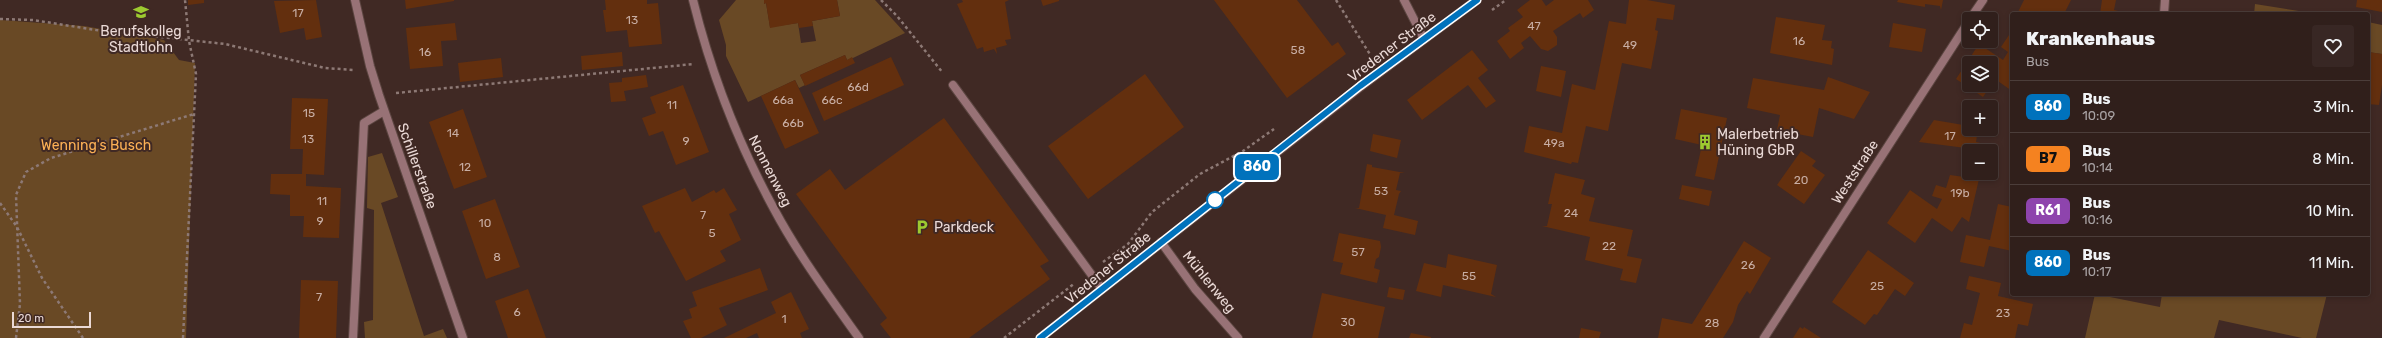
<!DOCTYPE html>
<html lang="de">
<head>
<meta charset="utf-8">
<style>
  body { margin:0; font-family:Rubik,sans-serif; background:#382724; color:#f1f3f6; height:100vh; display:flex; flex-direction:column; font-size:15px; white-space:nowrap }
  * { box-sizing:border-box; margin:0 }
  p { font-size:13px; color:#a8a2a3 }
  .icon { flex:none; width:22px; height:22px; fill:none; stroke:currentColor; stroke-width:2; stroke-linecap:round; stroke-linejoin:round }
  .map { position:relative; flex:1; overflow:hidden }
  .side { position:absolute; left:2010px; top:12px; width:360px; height:284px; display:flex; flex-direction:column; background:#301f1b; border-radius:4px; box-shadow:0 2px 6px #0003,0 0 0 1px #4b3d3a }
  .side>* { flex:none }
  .badge { padding:0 8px; border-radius:6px; font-size:14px; line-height:26px }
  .tools { position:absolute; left:1962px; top:12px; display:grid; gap:8px }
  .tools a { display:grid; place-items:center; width:36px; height:36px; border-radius:4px; background:#301f1b; box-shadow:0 2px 6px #0003,0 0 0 1px #4b3d3a; font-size:20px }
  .scale { position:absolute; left:12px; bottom:10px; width:79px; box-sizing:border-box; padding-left:4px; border:2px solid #ead9d6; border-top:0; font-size:11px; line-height:14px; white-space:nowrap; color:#ead9d6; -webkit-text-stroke:3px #402924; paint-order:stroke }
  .map>.badge { position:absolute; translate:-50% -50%; box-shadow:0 0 0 2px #fff }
  .round { display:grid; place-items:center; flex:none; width:42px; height:42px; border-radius:4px; background:#382724 }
  .headline { display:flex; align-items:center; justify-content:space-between; height:68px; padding:0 16px }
  h1 { font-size:19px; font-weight:800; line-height:30px }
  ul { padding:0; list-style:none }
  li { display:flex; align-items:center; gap:12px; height:52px; padding:0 16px; border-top:1px solid #4b3d3a }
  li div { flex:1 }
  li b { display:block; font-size:15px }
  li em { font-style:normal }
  li .badge { min-width:44px; font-weight:700; text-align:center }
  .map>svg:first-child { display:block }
  .green { fill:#694925 }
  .building { fill:#632f0e }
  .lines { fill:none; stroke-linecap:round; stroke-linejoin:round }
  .lane-casing { stroke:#5b4540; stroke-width:10 }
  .street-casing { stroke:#5b4540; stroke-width:10 }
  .path { stroke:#8d7975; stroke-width:2.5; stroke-dasharray:3 3; stroke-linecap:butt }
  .lane { stroke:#987276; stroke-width:8 }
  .street { stroke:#987276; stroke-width:8 }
  .line-casing { stroke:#fff; stroke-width:9 }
  .line { stroke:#0072bc; stroke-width:6 }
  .stop-dot { fill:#fff; stroke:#0072bc; stroke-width:2 }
  .labels { text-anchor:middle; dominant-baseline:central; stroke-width:4; stroke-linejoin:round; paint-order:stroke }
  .number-label { font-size:12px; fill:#c8aea4 }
  .poi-label { font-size:14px; fill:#ead9d6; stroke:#402924; text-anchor:start }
  .street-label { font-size:14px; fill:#ead9d6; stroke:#402924 }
  .park-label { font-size:14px; fill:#fcb055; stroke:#402924 }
</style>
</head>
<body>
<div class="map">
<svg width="2382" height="338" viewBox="0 0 2382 338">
  <rect width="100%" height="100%" fill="#402924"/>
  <path class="green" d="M736 0H764V4L766 3 770 27 798 23 801 43 816 41 812 21 840 16 837 0H875L905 33 853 58 847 60 845 55 800 75 805 85 799 88 795 80 748 102 726 56V45L719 20Z
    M2255 4 2318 14H2254Z
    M0 20 84 26 164 40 179 60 195 63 186 338H0Z
    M2368 22 2382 25V54L2368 52Z
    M382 153 398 197 381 203 424 336 443 329 447 338H365L364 322 373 320 374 210 367 208 368 157Z
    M2095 294 2160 307 2162 294H2327L2316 338H2302L2219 320 2214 338H2085Z"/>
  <path class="building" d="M188 0H204V3L188 5Z
    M316 0 322 37 306 40 304 28 280 33 274 1Z
    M405 0H454V1L406 9Z
    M605 0H647V4L658 3 662 44 629 47 627 30 606 32 603 10H606Z
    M764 0H837L840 16 812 21 813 26 799 28 798 23 770 28 766 3 764 4Z
    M962 0H1009L1005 2 1011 39 1005 40 1007 45 996 48 997 54 994 49 984 52 983 47 977 49 957 4 963 2Z
    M1041 0H1059V1L1043 6Z
    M1214 0H1297L1332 46 1338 42 1346 54 1287 98Z
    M1530 0H1542L1546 6 1554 0H1588L1594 10 1583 18 1580 13 1553 31 1557 37V45L1548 51 1541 49 1530 36 1521 43 1524 48 1510 59 1497 41 1510 31 1508 28 1523 17 1517 10Z
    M1629 0H1647L1675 5 1673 20 1657 18 1655 30 1658 31 1651 69 1622 63 1608 131 1586 126 1578 163 1572 162 1571 164 1524 152 1529 126 1562 133 1572 84 1595 90 1609 21 1626 24Z
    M1898 0H1943L1941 10 1940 6 1925 4V7L1897 2Z
    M2024 0H2071L2064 14H2017Z
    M2102 0H2116L2114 10 2131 14H2100Z
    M2357 0H2382V12L2356 7Z
    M1776 17 1825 25 1822 40 1832 41 1831 48 1834 49 1832 65 1770 53Z
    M455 23 457 40 441 41 443 66 410 69 406 28Z
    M1893 23 1926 29 1922 52 1889 47Z
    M2009 35 2012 36V91L1995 79 1991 85V63H1969V85H1991L1983 97 1956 79 1979 44 2003 60 2008 52 2001 47Z
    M1472 50 1488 70 1478 78 1496 101 1486 108 1468 85 1422 120 1407 100Z
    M622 52 623 66 582 70 581 56Z
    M2368 52 2382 54V85L2379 105 2368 104Z
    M845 55 847 60 852 57 855 63 805 86 800 75Z
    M891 57 904 85 824 121 812 93Z
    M501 58 503 77 460 82 458 63Z
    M1541 66 1566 71 1561 97 1536 91Z
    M1145 74 1184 127 1088 199 1048 146Z
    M646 75 648 87 624 91 626 101 611 102 609 83 622 82V78Z
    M1828 77 1870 92 1854 119 1819 108 1813 137 1777 130 1780 115 1747 108 1753 78 1824 90Z
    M795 80 819 133 785 149 761 96Z
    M683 85 709 152 676 165 663 131 649 136 642 118 656 113 650 97Z
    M292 98 328 99 324 175 306 174V186L341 188 339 238 303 237 304 216H290V195L270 194 271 174H302L303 149H290Z
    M463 109 487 177 454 189 429 122Z
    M1681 109 1727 118 1714 180 1695 176 1702 145 1675 139Z
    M944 118 1049 261 1040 266 1050 279 969 338H891L880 324 887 318 796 194 830 169 845 190Z
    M1934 120 1969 126V129H1978L1976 142 1990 145 1989 151 1919 142Z
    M1373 134 1401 140 1397 158 1370 151Z
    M1801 151 1816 161 1812 166 1825 175 1804 204 1777 185Z
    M1367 164 1372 165V167L1405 173H1400L1396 190 1401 191 1399 194 1394 215 1418 221 1415 235 1383 228 1386 215 1355 208H1359Z
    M1555 173 1585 180 1581 194 1595 198 1589 221 1633 230 1627 256 1642 259 1636 283 1620 280 1623 269 1585 260 1590 237 1542 226H1547L1552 204H1548Z
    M1950 175 1979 179 1969 222 1962 217 1952 232 1932 218 1915 243 1887 223 1910 190 1937 209 1942 199 1932 196 1936 185 1946 188Z
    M1682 185 1712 191 1709 206 1679 199Z
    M685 188 692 202 714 190 716 193 724 188 737 210 729 214 741 240 720 251 726 261 686 281 659 231 655 233 642 206Z
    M495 199 520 267 486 279 462 211Z
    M1998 204 2012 207V251L1989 246 1984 267 1960 262 1966 235 1990 240Z
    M1339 233 1380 241 1381 247 1379 257 1376 259 1374 268 1380 270 1377 283 1340 274 1343 263 1333 261Z
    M1744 241 1771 258 1750 294 1747 291 1738 305 1733 322 1723 338H1658L1662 318 1692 324Z
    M1868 250 1914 283 1905 296 1895 289 1877 315 1874 314 1865 325 1832 302Z
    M1448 254 1497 265 1491 294 1496 297 1443 285 1441 297 1416 291 1424 263 1446 268Z
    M760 268 768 290 719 308 727 325 701 338H691L683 321 692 318 689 309 697 306 692 292Z
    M1969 276 2001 283 1998 296 2033 304 2028 326 2018 324 2015 338H1960L1964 323 1972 325 1980 293 1966 289Z
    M301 280 338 281 336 338H299Z
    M1389 287 1405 290 1403 300 1387 297Z
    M528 289 546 338H508L495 301Z
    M791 292 809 329 800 333 802 338H759L757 333 746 338H724L776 313 771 302Z
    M1322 293 1385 307 1378 338H1312Z
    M1800 327 1803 329 1804 327 1821 338H1793Z
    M1581 328 1601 332 1599 338H1579Z
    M1411 333 1431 337V338H1409Z"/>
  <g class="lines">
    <g class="lane-casing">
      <path id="lane" d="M1404 0 1424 39
        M953 85 1102 289
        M353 338 364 123 384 111"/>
    </g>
    <g class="street-casing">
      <path id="street" d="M355 0 370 66 379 95 463 338
        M693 0C711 73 738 143 774 209 798 254 829 296 859 338
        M2164 14 2165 0
        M1970 19 1983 0
        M1161 242 1195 289 1238 338
        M1040 338 1360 87 1477 0
        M1764 338 1969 21"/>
    </g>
    <path class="path" d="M881 0 897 16 943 73
      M1336 0 1371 56
      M1492 10 1506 0
      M0 19 33 20 96 30 225 44 325 68 354 70
      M396 93 694 64
      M0 203 17 227 42 278 83 338
      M1103 262 1128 244 1152 212 1200 174 1243 151 1274 129
      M16 338 20 304 16 195 26 172 51 158 194 114
      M183 338 196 74 189 41 185 0
      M1004 338 1075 283"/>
    <use href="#lane" class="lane"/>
    <use href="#street" class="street"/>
  </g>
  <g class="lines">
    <g class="line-casing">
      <path id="line" d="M1040 338 1360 86 1477 0"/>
    </g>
    <use href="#line" class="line"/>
  </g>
  <defs>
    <g id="school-bare" transform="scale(1.2)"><path d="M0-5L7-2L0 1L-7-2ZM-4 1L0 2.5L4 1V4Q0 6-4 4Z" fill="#9dca30" stroke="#402924" stroke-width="2.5" paint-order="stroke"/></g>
    <g id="building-bare" transform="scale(1.2)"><path d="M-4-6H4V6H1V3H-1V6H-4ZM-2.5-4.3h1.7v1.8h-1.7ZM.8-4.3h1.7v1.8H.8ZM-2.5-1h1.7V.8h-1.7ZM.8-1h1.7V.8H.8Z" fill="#9dca30" stroke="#402924" stroke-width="2.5" paint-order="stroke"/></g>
    <g id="parking-bare" transform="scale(1.2)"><path d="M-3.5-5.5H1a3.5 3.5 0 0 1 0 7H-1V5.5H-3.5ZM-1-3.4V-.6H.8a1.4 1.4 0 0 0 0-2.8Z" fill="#9dca30" stroke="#402924" stroke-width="2.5" paint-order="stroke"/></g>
  </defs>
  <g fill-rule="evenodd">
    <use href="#school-bare" x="141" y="12"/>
    <use href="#building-bare" x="1705" y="142"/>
    <use href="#parking-bare" x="922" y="227"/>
  </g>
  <circle class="stop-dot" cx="1215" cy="200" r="8"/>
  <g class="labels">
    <g class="number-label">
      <text x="298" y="13">17</text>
      <text x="632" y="20">13</text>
      <text x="1534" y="26">47</text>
      <text x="1799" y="41">16</text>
      <text x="1630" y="45">49</text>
      <text x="1298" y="50">58</text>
      <text x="425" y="52">16</text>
      <text x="858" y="87">66d</text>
      <text x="783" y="100">66a</text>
      <text x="832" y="100">66c</text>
      <text x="672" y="105">11</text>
      <text x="309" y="113">15</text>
      <text x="793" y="123">66b</text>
      <text x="453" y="133">14</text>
      <text x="1950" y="136">17</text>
      <text x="308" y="139">13</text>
      <text x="686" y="141">9</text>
      <text x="1554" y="143">49a</text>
      <text x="465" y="167">12</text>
      <text x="1801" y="180">20</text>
      <text x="1381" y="191">53</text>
      <text x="1960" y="193">19b</text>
      <text x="322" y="201">11</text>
      <text x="1571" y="213">24</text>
      <text x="703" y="215">7</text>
      <text x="320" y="221">9</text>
      <text x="485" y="223">10</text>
      <text x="712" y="233">5</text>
      <text x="1609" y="246">22</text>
      <text x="1358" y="252">57</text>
      <text x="497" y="257">8</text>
      <text x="1748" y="265">26</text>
      <text x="1469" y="276">55</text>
      <text x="1877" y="286">25</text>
      <text x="319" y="297">7</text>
      <text x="517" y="312">6</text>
      <text x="2003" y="313">23</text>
      <text x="784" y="319">1</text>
      <text x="1348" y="322">30</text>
      <text x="1712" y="323">28</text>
    </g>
    <g class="poi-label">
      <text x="141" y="31" text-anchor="middle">Berufskolleg<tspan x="141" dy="16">Stadtlohn</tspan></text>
      <text x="1717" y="134">Malerbetrieb<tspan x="1717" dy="16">Hüning GbR</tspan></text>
      <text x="934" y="227">Parkdeck</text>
    </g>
    <g class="street-label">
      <text transform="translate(1392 47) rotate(-37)">Vredener Straße</text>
      <text transform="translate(417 166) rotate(70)">Schillerstraße</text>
      <text transform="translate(770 171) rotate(63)">Nonnenweg</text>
      <text transform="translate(1855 172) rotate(-57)">Weststraße</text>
      <text transform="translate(1108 268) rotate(-39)">Vredener Straße</text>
      <text transform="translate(1209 282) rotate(51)">Mühlenweg</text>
    </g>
    <g class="park-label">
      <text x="96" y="145">Wenning's Busch</text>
    </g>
  </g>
</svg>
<div class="tools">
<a><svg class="icon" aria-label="locate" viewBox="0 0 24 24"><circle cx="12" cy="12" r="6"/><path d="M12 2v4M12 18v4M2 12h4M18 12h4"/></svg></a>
<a><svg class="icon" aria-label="layers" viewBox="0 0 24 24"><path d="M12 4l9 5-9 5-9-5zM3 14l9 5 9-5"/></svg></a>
<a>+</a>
<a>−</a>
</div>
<div class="scale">20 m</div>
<b class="badge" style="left:1257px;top:167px;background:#0072bc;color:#fff">860</b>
<section class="side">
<div class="headline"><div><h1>Krankenhaus</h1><p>Bus</p></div><a class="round"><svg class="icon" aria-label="heart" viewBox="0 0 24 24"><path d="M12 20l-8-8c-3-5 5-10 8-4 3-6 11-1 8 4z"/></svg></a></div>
<ul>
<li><span class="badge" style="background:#0072bc;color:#fff">860</span><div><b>Bus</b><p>10:09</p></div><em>3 Min.</em></li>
<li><span class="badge" style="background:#f58220;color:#111">B7</span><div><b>Bus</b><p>10:14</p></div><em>8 Min.</em></li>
<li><span class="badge" style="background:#8e44ad;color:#fff">R61</span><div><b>Bus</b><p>10:16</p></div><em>10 Min.</em></li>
<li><span class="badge" style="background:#0072bc;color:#fff">860</span><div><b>Bus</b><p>10:17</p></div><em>11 Min.</em></li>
</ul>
</section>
</div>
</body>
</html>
